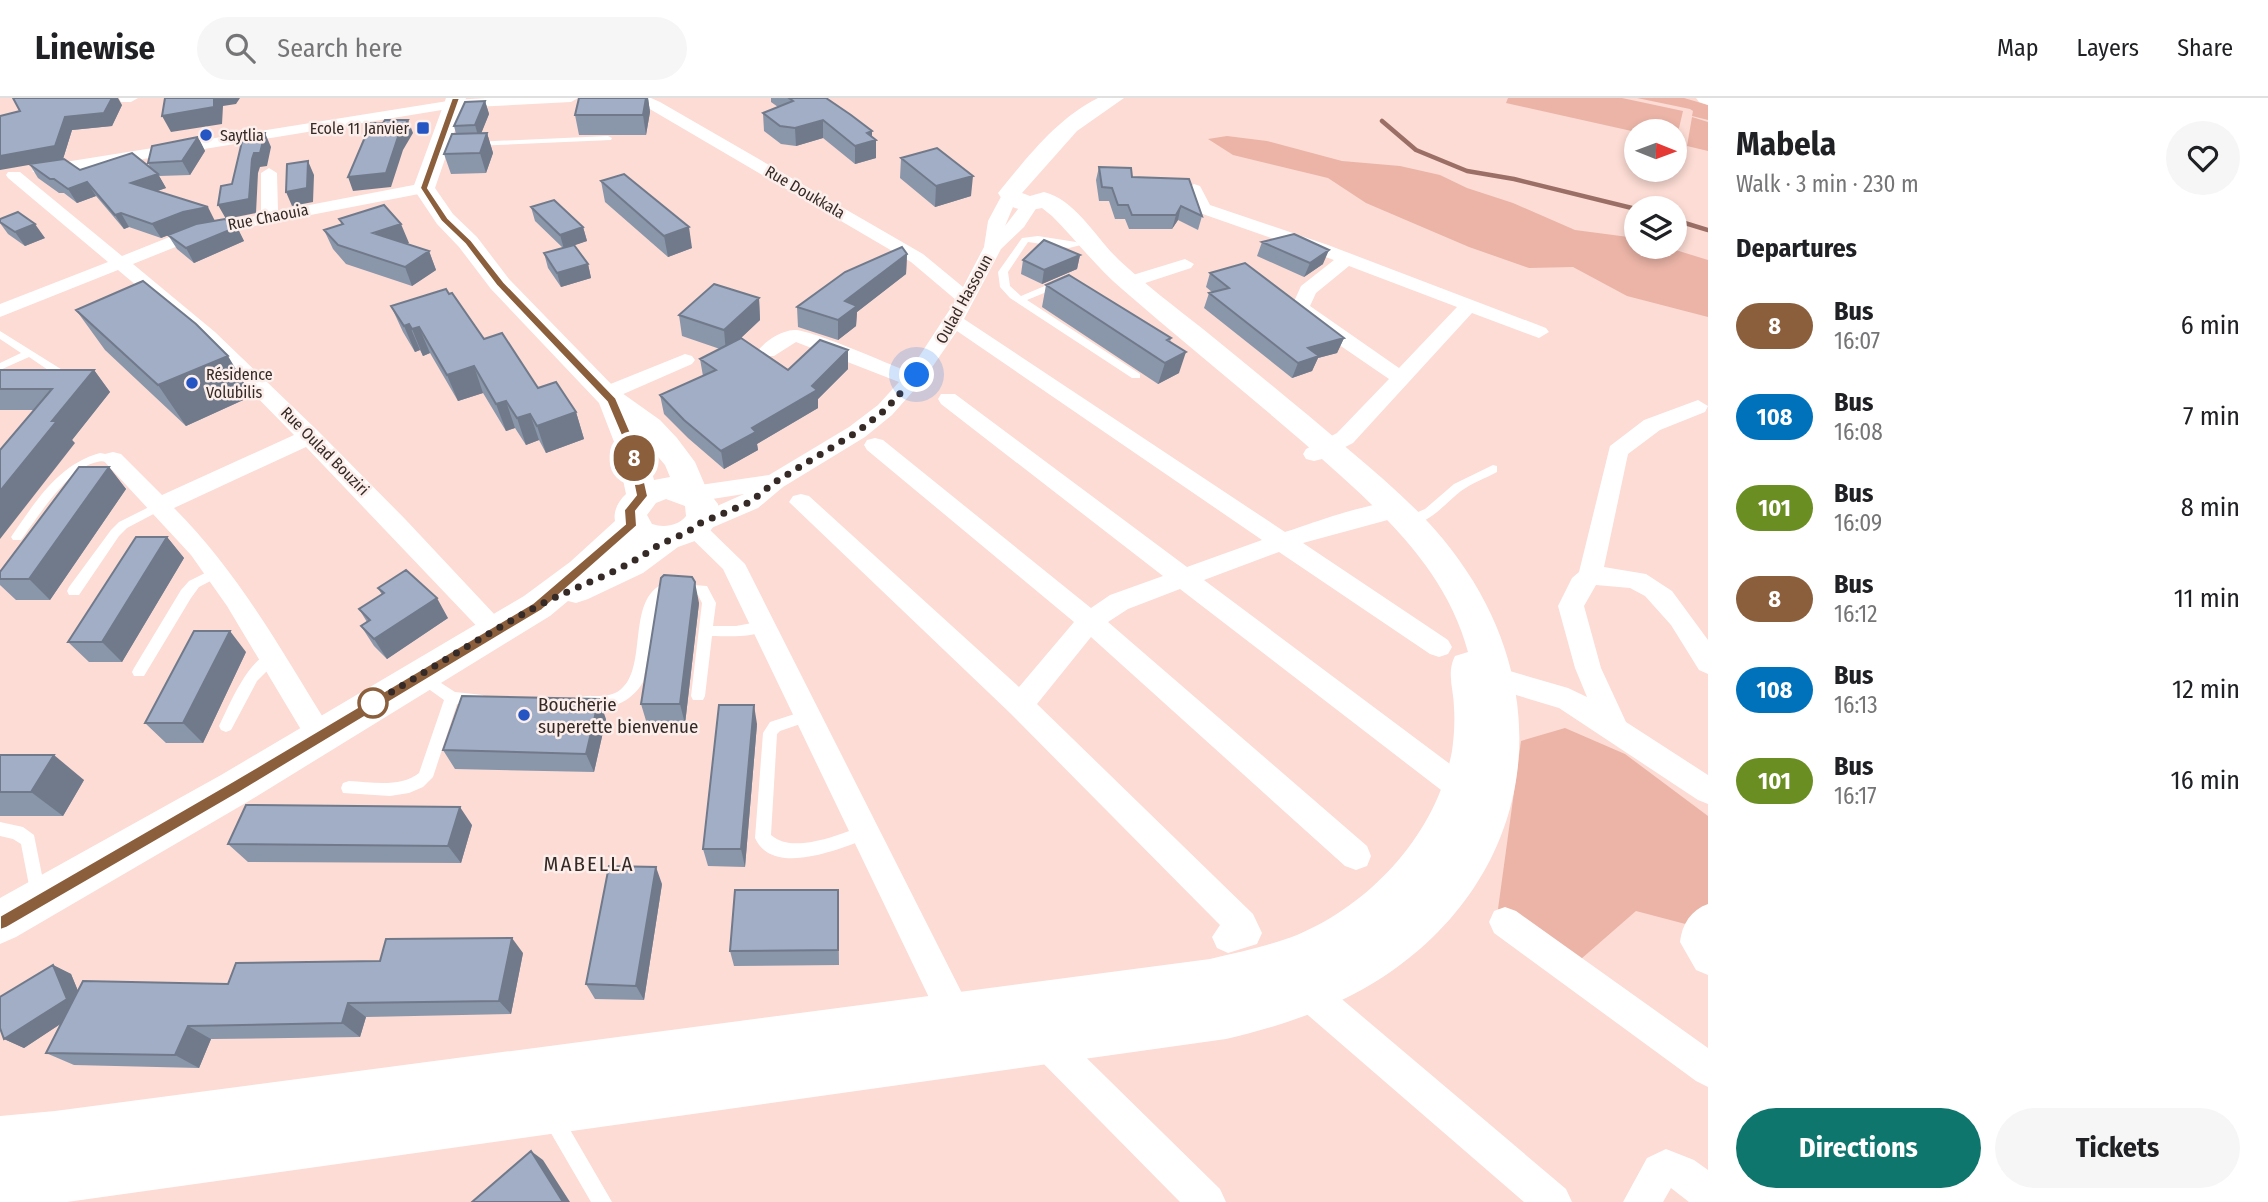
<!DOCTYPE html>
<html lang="en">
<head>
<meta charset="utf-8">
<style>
  body { margin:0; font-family:"Fira Sans Condensed",sans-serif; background:#f6f6f6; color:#202124; height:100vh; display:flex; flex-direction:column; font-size:26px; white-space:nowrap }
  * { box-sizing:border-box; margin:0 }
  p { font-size:23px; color:#757577 }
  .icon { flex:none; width:38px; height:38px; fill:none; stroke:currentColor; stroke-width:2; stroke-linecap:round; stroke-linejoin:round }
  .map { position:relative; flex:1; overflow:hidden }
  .details { display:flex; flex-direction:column; background:#fff; width:560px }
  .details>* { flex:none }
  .badge { padding:0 14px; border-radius:23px; font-size:24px; line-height:46px }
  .needle { width:46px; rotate:91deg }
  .controls { position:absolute; left:1624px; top:21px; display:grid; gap:14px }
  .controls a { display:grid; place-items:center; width:63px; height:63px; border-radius:50%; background:#fff; box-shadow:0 4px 10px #0003; font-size:35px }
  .you { position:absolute; width:35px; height:35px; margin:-18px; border:5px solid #fff; border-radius:50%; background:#1a73e8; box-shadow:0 0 0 10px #1a73e833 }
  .map>.badge { position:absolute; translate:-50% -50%; box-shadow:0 0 0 4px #fff }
  h2 { padding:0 28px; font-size:26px; line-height:63px }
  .round { display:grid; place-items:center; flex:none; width:74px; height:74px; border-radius:37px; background:#f6f6f6 }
  .summary { display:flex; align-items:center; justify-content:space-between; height:119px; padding:0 28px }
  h1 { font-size:33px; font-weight:700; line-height:52px }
  .cta { display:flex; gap:14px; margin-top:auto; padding:14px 28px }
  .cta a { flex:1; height:80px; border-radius:42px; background:#0f766e; color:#fff; font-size:28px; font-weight:700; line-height:80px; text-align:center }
  .cta a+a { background:#f6f6f6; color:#202124 }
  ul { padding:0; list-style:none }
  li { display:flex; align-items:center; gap:21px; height:91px; padding:0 28px }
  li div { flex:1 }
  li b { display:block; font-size:26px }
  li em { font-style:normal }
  li .badge { min-width:77px; font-weight:700; text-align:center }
  header { display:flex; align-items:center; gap:42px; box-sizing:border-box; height:98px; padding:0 35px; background:#fff; border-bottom:2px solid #e0e0e0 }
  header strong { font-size:33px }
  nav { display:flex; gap:38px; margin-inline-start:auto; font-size:24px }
  .search { width:490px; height:63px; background:#f6f6f6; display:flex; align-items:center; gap:18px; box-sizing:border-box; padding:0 24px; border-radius:38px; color:#757577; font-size:26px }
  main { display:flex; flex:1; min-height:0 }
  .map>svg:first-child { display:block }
  .green { fill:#ebb4a7 }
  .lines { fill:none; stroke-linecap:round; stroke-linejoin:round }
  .stream { stroke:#9b6f65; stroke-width:4.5 }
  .lane { fill:#fff; fill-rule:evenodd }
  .street { fill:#fff; fill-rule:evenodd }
  .secondary { fill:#fff; fill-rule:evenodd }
  .wall { fill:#8a96aa }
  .shaded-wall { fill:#717a8b }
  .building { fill:#a1aec6; stroke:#717a8b; stroke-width:2 }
  .line { fill:#8b5e3c; stroke:#fff; stroke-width:2 }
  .walk { stroke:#362a27; stroke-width:7; stroke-dasharray:0 12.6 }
  .poi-dot { fill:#2455c3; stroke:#fbeeeb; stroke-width:2.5 }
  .stop-dot { fill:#fff; stroke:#8b5e3c; stroke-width:3.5 }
  .labels { text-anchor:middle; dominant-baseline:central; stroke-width:5; stroke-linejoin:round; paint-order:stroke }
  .far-poi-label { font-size:16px; fill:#362a27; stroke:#fbeeeb; text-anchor:start }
  .far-street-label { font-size:16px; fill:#362a27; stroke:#fbeeeb }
  .poi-label { font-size:19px; fill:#362a27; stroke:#fbeeeb; text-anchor:start }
  .neighbourhood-label { font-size:21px; letter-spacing:2px; fill:#362a27; stroke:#fbeeeb }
</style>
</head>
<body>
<header>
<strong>Linewise</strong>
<div class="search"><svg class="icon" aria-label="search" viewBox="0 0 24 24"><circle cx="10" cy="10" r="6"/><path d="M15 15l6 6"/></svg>Search here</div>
<nav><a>Map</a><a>Layers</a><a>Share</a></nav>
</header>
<main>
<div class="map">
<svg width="1708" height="1104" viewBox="0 0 1708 1104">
  <rect width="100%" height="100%" fill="#fcdcd4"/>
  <path class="green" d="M1508 0H1622L1683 13 1676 43 1675 33 1636 34 1506 5Z
    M1637 0H1684L1708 7V22L1692 18 1693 13 1690 11Z
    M1692 19 1708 24V53L1687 48Z
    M1227 38 1267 43 1342 63 1400 68 1440 77 1467 90 1513 105 1575 132 1636 140V149H1666L1708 162V219L1627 198 1573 169 1529 170 1469 149 1366 105 1328 80 1233 57 1208 41Z
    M1565 630 1625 656 1708 718V808L1693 828 1636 813 1581 861 1498 811 1521 643Z"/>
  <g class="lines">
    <path class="stream" d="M1382 23 1416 52 1467 73 1514 81 1636 111
      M1675 122 1708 132"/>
    <path class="lane" d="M608 38 612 40 611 42 473 48 469 46 473 44Z
      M1038 138 1076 144 1081 147 1069 150 1028 144 1008 174 1010 188 1021 198 1047 187 1064 188V192L1049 193 1027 202 1140 276V280H1132L1010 200 1000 189 998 174 1022 140Z
      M0 233 64 273 65 275 58 285H50L49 283 54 276 29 259 0 272V265L21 255 0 241Z
      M100 355 117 358 119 361 113 365C107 364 102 362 97 364 68 370 38 419 21 442H13L11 439 13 436C36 403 59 366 100 355Z
      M1493 367 1497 368V374C1486 380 1472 385 1461 393 1445 405 1427 430 1404 426L1402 423 1404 420 1425 411 1454 386Z
      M159 404 165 408 163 411 127 430 119 438 79 497H69L67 493 69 489 111 432 119 424Z
      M217 469 222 471 224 474 222 477 199 489 191 500 144 578H134L132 574 134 570 181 492 189 483Z
      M665 485 707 488 716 505 713 528H736L763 523 770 528C759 541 729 538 712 538L705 598 703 602H693L691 598 702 505 698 497 668 495 658 503 643 584C630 607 602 616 577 608L575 604 577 600C591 595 607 602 620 592 649 570 625 500 665 485Z
      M271 554 276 556 278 560 276 564 257 583 231 632 226 634 221 632 219 628C230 606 247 563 271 554Z
      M421 572 455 594 483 597 485 601 483 605 457 606 433 679 423 689 409 695 390 698 343 695 341 690 343 685 349 683C372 684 400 690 419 675L444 602 416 582 414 578 416 574Z
      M807 612 812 614 814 618 812 622 780 633 777 636 771 737C793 757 841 736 865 727L871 729 873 734 871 739C842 750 773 780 755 740L763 635 770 624Z
      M0 724 23 729 34 737 46 797 44 803 38 805 32 803 21 746 13 741 0 738Z
      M551 1008 558 1011 612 1104H591L541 1018 544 1011Z"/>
    <path class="street" d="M119 0H138L131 4H121Z
      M486 0H578L571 4 454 10 40 78 32 73 40 68 454 2Z
      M631 0H651L660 4 923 156 963 189 984 149 988 123 1004 93H1016L1018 97 1005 128 1025 102H1037L1039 106 1024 129 1001 151 964 221 1285 434C1311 426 1383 398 1406 405L1410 411 1406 417 1303 445 1448 542 1452 549 1448 556 1439 559 1430 556 1279 454 1204 482 1474 684 1479 693 1474 702 1464 706 1454 702 1180 491 1128 511 1108 524 1367 748 1371 758 1367 768 1356 772 1345 768 1091 539 1037 606 1253 816 1262 835 1257 846 1228 855 1217 850 1212 839 1220 827 1010 615 789 404 793 398 801 396 809 398 1019 589 1074 524 867 352 864 347 867 342 875 340 883 342 1091 510 1110 497 1163 478 941 306 938 301 941 296H955L1187 469 1262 442 957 233 924 281 892 317 865 339 783 389 758 410 709 431 745 466 972 915 977 927 972 939 960 944 948 939 723 471 682 431 688 421 744 396 693 404 685 402 682 396 685 390 693 388 769 377 849 329 878 307 899 284 796 244 774 258H760L757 254C765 243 780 233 794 232 813 232 886 265 909 274L956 202 911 164Z
      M269 70 277 75 278 113 424 85 432 90 424 95 203 138 133 166 215 234 318 333 406 422 510 533 506 540 497 543 488 540 306 349 174 410C239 475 281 552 329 629L333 637 329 645 319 649 309 645 227 508 191 457 102 361 105 356 113 354 121 356 162 397 294 337 201 242 118 172 0 219V206L108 164 8 80 6 77 8 74H20L122 158 192 130 261 117V75Z
      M1194 86 1200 88 1210 107 1328 147 1546 230 1549 234 1539 240 1472 215 1353 345 1322 361 1314 363 1306 361 1303 356 1306 351 1337 335 1389 281 1297 218 1292 208 1301 188 1334 162 1197 114 1186 91ZM1349 168 1457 209 1399 270 1310 208 1316 195Z
      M1185 161 1194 166 1191 170 1130 190 1121 184 1123 180Z
      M685 256 692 258 695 262 692 266 612 301H598L595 296 598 291Z
      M1698 302 1708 308 1705 314 1660 332 1628 356 1604 469 1646 476 1672 493 1708 542V576L1699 572 1671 527 1645 498 1630 490 1596 487 1584 508 1601 570 1626 624 1708 677V706L1698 702 1559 610 1470 583 1466 575 1470 567 1479 564 1568 590 1587 599 1575 570 1558 508 1572 480 1579 474 1610 348 1644 322Z
      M1708 806V877L1696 872 1680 844C1682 826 1691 812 1708 806Z
      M1505 809 1516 813 1708 950V989L1696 983 1494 835 1489 824 1494 813Z
      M1299 870 1311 875 1566 1091 1572 1104H1524L1287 899 1282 887 1287 875Z
      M1043 924 1055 929 1220 1091 1226 1104H1180L1031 953 1026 941 1031 929Z
      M1666 1051 1694 1062 1708 1072V1104H1689L1671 1090 1663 1104H1623L1647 1060Z"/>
    <path class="secondary" d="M446 0H466L435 90 453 116 477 139 509 181 615 290 660 322 677 340 695 364 707 392 718 406V422L706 439 678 449 643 475 588 501 576 505 568 503 550 518 249 703 16 839 0 846V800L221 677 524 498 570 464 615 423C613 414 618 403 626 396L616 349 599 305 491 191 459 149 437 126 413 90ZM643 341 665 367 670 379 654 382ZM666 401 685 408 686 418C678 428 664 430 652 426L647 417 656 405Z
      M1098 0H1124L1077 33 1022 95 1030 98 1044 94C1076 102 1096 140 1119 162 1146 187 1175 209 1203 231 1252 271 1300 310 1348 351 1388 385 1429 419 1459 462 1562 605 1531 782 1383 879 1335 910 1282 928 1226 941L67 1104H0V1018L55 1013 1210 861C1239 854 1269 848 1297 837 1373 805 1437 734 1452 653 1454 639 1455 623 1454 610 1454 592 1446 575 1455 558L1468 554C1444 464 1371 405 1304 345 1244 293 1182 243 1122 191 1096 169 1076 142 1052 118L1042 110C1023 114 1008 112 998 95L1002 90C1030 56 1058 20 1098 0Z
      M1696 0H1708V7L1699 4Z"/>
  </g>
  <path class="wall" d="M579 0H648L650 14 646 37H579L575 17Z
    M771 0H826L876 42V60L855 66 823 40 796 48 781 46 764 33 763 15 778 9 771 4Z
    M485 3 489 16 481 35H487L493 55 486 75 451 76 444 56 456 36 454 28Z
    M122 7 112 28 72 32 63 61 80 72 151 71 148 65 198 39 205 53 190 77 159 78 166 90 157 93 215 123 237 129 244 143 194 165 177 151 168 137 195 127 161 140 129 129 124 131 96 98 77 105 64 95H59L38 80 0 18Z
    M901 60 971 98 935 109 900 80Z
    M1099 69 1132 79 1202 118 1198 132 1178 122 1172 131H1129L1125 121H1115L1109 103H1099L1096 82Z
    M601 83 692 150 668 159 605 104Z
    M531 109 583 129 587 143 574 147 588 166 591 180 561 189 548 170 544 155 563 150 535 123Z
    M0 121 45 140 25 148 8 136 0 125Z
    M339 121 409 145 406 146 429 153 436 172 412 188 346 166 333 151 324 132 342 126Z
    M1262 144 1323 166 1304 179 1257 158Z
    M907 156 906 176 857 214 856 228 838 242 798 229 797 209Z
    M1080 157 1077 171 1042 186 1021 176 1023 162Z
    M1210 175 1344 240 1337 255 1318 260 1312 273 1292 280 1204 210 1209 195 1212 194 1206 189Z
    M1046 187 1171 240 1170 244 1179 275 1158 286 1042 209Z
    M759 200 760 222 741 240 788 272 848 252V271L818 301V310L757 346 758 352 724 371 688 340 664 316 660 297 703 278 700 261 720 251 682 238 679 217Z
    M391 208 484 241 538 290 576 314 584 341 546 355 539 342 526 347 515 330 506 333 483 295 458 303 430 255 423 258 420 252 415 254 403 234Z
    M76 212 252 298 186 328 105 252Z
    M0 272H94L110 294 72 342 75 345 33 312H0Z
    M109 369 126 391 50 502H16L0 487V474Z
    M167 439 184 460 122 564H89L68 544Z
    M378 490 448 520 387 561 374 548 361 528 367 524 359 511 382 497Z
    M699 505 685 626H647L641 606Z
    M246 554 203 645H166L145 625Z
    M606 621 594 674 455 671 443 652Z
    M757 626 745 769 708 768 703 751Z
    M0 657 84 682 63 718H0Z
    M472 727 461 765 248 764 228 746Z
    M662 786 644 902 595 901 586 886Z
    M838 792 839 867 734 868 730 853Z
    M523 855 511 916 366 919 360 939 211 941 199 970 74 967 46 955 60 926 24 950 4 941 53 867 71 876 78 893 228 886 380 863Z"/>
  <path class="shaded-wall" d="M112 0H118L122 7 112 28 72 32 63 61 0 72V58L65 19Z
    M214 0H240L236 6 223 8 222 26 171 34 162 18Z
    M646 0H648L650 14 646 37 643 17Z
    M485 3 489 16 479 41 475 27Z
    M408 22 413 35 403 52 391 89 353 93 348 79 398 39Z
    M823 22V40L796 48 795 30Z
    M872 33V43L876 42V60L855 66V48L867 35Z
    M265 35 271 49 267 68 260 69 258 75 256 115 226 121 218 107 254 55Z
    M487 35 493 55 486 75 480 55Z
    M198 39 205 53 190 77 182 63Z
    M308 63 314 77 313 104 292 108 286 94Z
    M158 76 166 90 140 99 131 85Z
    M973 78 971 98 935 109 936 88Z
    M87 84 96 98 77 105 68 91Z
    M1181 108 1178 122 1172 131 1176 117Z
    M208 109 215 123 191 128 161 140 152 126 183 114Z
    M121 115 129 129 124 131 115 117Z
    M35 126 45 140 25 148 15 134Z
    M401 126 409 145 381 154 373 135Z
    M237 129 244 143 194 165 186 150Z
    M583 129 587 143 564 151 560 137Z
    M689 129 692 150 668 159 664 138Z
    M1329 152 1323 166 1304 179 1310 165Z
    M429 153 436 172 412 188 405 169Z
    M907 156 906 176 857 214 856 228 838 242V222L845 203Z
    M1080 157 1077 171 1042 186 1044 172Z
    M588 166 591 180 561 189 557 175Z
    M759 200 760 222 726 254 724 232Z
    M409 226 420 252 415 254 404 228Z
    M419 229 430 255 423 258 412 231Z
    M1344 240 1337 255 1318 260 1312 273 1292 280 1298 265 1308 250Z
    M848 252V271L818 301V310L757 346 758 352 724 371 721 353 812 288Z
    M1186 254 1179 275 1158 286 1165 265Z
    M228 258 252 298 186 328 158 287Z
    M474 268 483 295 458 303 447 277Z
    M94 272 110 294 72 342 75 345 0 441V393L52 323Z
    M506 303 515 330 506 333 496 306Z
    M576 314 584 341 546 355 537 328Z
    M530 316 539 342 526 347 517 320Z
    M109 369 126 391 50 502 29 481Z
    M167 439 184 460 122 564 102 544Z
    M695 484 699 505 685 626 680 606Z
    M437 500 448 520 387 561 374 541Z
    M230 533 246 554 203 645 183 625Z
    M599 601 606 621 594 674 586 656Z
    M754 607 757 626 745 769 741 751Z
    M54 657 84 682 63 718 31 694Z
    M460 709 472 727 461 765 448 748Z
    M656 769 662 786 644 902 636 888Z
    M512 840 523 855 511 916 499 903Z
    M53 867 71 876 85 910 24 950 4 941Z
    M348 905 366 919 360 939 342 925Z
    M188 928 211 941 199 970 175 957Z
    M531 1053 543 1062 570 1104H563Z"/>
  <path class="building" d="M13 0H112L104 15 65 19 55 48 0 58V18L20 13Z
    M165 0H214V9L162 18Z
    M579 0H646L643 17H575Z
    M789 0H826L851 17 872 33 867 35 876 42 855 48 823 22 795 30 780 28 763 15 793 3Z
    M485 3 475 27 454 28 465 4Z
    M385 22H408L398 39 386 75 348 79 371 25H383Z
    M244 35H265L260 55H254L252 61 249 101 218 107 221 88 232 86Z
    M487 35 480 55 444 56 452 36Z
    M198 39 182 63 148 65 152 48Z
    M937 50 973 78 936 88 901 60Z
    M132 55 158 76 131 85 208 109 183 114 152 126 121 115 115 117 87 84 68 91 54 81H50L29 66 64 61 80 72Z
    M308 63 307 90 286 94 287 66Z
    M1099 69 1131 70 1132 79 1189 81 1202 118 1181 108 1176 117H1132L1128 107H1118L1112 90 1102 89Z
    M624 76 689 129 664 138 601 83Z
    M554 102 583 129 560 137 531 109Z
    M384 107 401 126 373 135 429 153 405 169 338 147 324 132 343 126 339 121Z
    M18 114 35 126 15 134 0 124V121Z
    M225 121 237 129 186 150 168 137 196 126Z
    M1294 136 1329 152 1310 165 1262 144Z
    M1044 142 1080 157 1044 172 1023 162Z
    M574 147 588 166 557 175 544 155Z
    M902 149 907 156 845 203 857 208 838 222 797 209 845 174Z
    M1245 165 1344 240 1308 250 1319 258 1298 265 1209 195 1229 190 1210 175Z
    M1069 177 1171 240 1167 242 1186 254 1165 265 1046 187Z
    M143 183 196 226 228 258 158 287 76 212Z
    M714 186 759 200 724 232 679 217Z
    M446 191 449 196 452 195 484 241 502 235 538 290 556 284 576 314 537 328 530 316 517 320 506 303 496 306 474 268 447 277 419 229 412 231 409 226 404 228 391 208Z
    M741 240 788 272 820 242 848 252 812 288 817 292 752 330 756 334 721 353 684 322 660 297 716 272 700 261Z
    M0 272H94L52 323H57L0 393V352L52 291H0Z
    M79 369H109L29 481H0V474Z
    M136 439H167L102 544H68Z
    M406 472 437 500 374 541 361 528 370 522 359 511 384 495 378 490Z
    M664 477 692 479 695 484 680 606H641L661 480Z
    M194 533H230L183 625H145Z
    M462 598 599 601 586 656 443 652Z
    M719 607H754L741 751H703Z
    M0 657H54L31 694H0Z
    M246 707 460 709 448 748 228 746Z
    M609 768 656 769 636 888 586 886Z
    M735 792H838V852L730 853Z
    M512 840 499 903 348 905 342 925 188 928 175 957 46 955 83 883 228 886 236 865 380 863 386 841Z
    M53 867 67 901 4 941 0 930V899Z
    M531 1053 563 1104H472Z"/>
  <path class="line" d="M452 0H460L428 90 448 120 471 142 504 184 616 300 637 349 648 398 636 413 637 428 542 512 240 694 6 830 0 832V818L230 685 533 505 625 426 624 412 636 397 626 349 607 304 497 188 465 146 441 123 420 90Z"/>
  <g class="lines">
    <path class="walk" d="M373 605 366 609C423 576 479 540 536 509 575 488 615 477 651 452 663 443 691 435 696 427L750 404 775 384 857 334 885 312 917 277"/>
  </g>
  <g class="poi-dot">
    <rect x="416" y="23" width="14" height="14" rx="3.5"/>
    <circle cx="206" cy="37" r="7"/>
    <circle cx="192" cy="285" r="7"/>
    <circle cx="524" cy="617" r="7"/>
  </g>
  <circle class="stop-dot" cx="373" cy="605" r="14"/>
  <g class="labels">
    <g class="far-poi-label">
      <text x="409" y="30" text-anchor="end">Ecole 11 Janvier</text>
      <text x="220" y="37">Saytlia</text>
      <text x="206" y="276">Résidence<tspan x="206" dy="18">Volubilis</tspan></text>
    </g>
    <g class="far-street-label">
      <text transform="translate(805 94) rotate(30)">Rue Doukkala</text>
      <text transform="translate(268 119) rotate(-11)">Rue Chaouia</text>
      <text transform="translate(964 201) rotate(-61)">Oulad Hassoun</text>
      <text transform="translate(325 353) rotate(45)">Rue Oulad Bouziri</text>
    </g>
    <g class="poi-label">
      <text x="538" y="606">Boucherie<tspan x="538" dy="22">superette bienvenue</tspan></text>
    </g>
    <g class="neighbourhood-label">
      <text x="589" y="766">MABELLA</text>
    </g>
  </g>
</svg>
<div class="controls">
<a><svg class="needle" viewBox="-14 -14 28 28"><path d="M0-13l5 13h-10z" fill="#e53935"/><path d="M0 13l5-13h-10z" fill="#757577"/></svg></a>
<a><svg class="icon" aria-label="layers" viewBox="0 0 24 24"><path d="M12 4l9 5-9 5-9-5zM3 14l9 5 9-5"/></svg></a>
</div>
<div class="you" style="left:917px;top:277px"></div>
<b class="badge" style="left:634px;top:360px;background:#8b5e3c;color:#fff">8</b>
</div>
<section class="details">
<div class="summary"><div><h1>Mabela</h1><p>Walk · 3 min · 230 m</p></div><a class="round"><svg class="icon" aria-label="heart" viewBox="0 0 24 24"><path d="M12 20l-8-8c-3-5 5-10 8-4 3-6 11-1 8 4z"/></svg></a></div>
<h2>Departures</h2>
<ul>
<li><span class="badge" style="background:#8b5e3c;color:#fff">8</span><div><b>Bus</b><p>16:07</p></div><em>6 min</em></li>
<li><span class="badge" style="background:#0072bc;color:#fff">108</span><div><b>Bus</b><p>16:08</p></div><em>7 min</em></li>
<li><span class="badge" style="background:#6b8e23;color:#fff">101</span><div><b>Bus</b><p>16:09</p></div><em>8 min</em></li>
<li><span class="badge" style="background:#8b5e3c;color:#fff">8</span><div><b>Bus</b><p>16:12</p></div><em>11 min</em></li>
<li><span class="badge" style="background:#0072bc;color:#fff">108</span><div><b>Bus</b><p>16:13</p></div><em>12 min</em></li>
<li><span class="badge" style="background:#6b8e23;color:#fff">101</span><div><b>Bus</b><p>16:17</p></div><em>16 min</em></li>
</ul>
<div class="cta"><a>Directions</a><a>Tickets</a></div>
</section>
</main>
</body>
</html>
